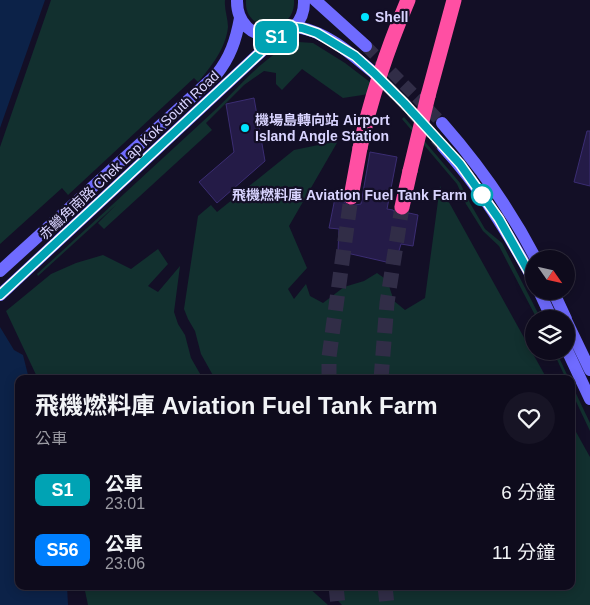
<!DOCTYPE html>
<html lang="zh-TW">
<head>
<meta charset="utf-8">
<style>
  body { margin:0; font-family:Arial,"Noto Sans TC",sans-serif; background:#171425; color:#f1f3f6; height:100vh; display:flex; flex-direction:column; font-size:19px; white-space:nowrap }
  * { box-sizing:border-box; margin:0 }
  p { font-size:16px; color:#9b9ba3 }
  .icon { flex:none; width:28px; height:28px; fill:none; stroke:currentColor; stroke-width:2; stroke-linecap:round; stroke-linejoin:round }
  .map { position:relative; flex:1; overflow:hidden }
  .panel { position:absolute; left:15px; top:375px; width:560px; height:215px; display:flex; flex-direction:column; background:#0e0b1c; border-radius:10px; box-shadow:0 2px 12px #0003,0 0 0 1px #2e2b3b }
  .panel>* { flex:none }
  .badge { padding:0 10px; border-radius:8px; font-size:18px; line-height:32px }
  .needle { width:32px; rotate:124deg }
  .fabs { position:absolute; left:525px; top:250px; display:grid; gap:10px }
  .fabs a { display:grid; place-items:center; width:50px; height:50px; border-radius:50%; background:#0e0b1c; box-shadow:0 2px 12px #0003,0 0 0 1px #2e2b3b; font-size:25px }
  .map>.badge { position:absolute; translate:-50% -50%; box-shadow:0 0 0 2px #fff }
  .round { display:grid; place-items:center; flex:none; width:52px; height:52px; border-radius:26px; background:#171425 }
  .headline { display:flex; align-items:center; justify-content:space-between; height:85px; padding:0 20px }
  h1 { font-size:24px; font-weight:700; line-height:38px }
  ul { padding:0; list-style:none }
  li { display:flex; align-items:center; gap:15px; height:60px; padding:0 20px }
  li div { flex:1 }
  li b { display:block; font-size:19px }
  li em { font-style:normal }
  li .badge { min-width:55px; font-weight:700; text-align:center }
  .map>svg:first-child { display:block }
  .green { fill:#12302f }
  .water { fill:#0c2248 }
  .building { fill:#241b47; stroke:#3b2d73 }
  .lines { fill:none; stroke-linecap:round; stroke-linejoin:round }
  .secondary-tunnel { stroke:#312d47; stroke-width:12; stroke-dasharray:12 6; stroke-linecap:butt }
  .highway-tunnel { stroke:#312d47; stroke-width:15; stroke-dasharray:15 8; stroke-linecap:butt }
  .secondary { stroke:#6f6bff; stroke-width:12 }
  .highway { stroke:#ff4fa3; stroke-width:15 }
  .highway-bridge { stroke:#ff4fa3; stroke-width:15 }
  .line-casing { stroke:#fff; stroke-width:11 }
  .line { stroke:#00a3b4; stroke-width:8 }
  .poi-dot { fill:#00e5ff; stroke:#130f26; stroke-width:2 }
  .stop-dot { fill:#fff; stroke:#00a3b4; stroke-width:2.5 }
  .labels { text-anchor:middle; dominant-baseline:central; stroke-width:4.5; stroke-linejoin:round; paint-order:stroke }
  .poi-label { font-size:14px; font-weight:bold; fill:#d9d4ff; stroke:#130f26; text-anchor:start }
  .street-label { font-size:14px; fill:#d9d4ff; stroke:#130f26 }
  .stop-label { font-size:14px; font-weight:bold; fill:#d9d4ff; stroke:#130f26; text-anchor:end }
</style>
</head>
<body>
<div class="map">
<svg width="590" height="605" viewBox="0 0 590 605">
  <rect width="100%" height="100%" fill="#130f26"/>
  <path class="green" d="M51 0H225C224 9 228 18 228 27 226 48 211 67 198 82L194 78 68 195 62 188 0 244V147Z
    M246 0H294C296 36 243 34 246 0Z
    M299 42 313 43 345 63 379 89 369 94 343 98 302 69 282 90 276 84V73L264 71 244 85 206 123 212 130 104 229 98 223 116 205 38 276 37 274C96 220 155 165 214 111 238 89 267 51 299 42Z
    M404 117 460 183 470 203 485 229 502 243 541 319H537L499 246 483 231 466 204 457 184 402 119Z
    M338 141 289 226 307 268 288 289 294 299 306 284 310 296 323 303 344 287 364 281 377 273 387 280 394 301 405 310 425 298 440 186 547 379H215L201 354 195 331 188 319 184 309 198 216 211 205 217 212 294 150Z
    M158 249 168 264 148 286 158 292 180 266 174 312 178 324 185 335 191 358 203 379H38L6 311 51 274 76 263 103 255 131 269Z
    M553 351H556L569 379H566Z
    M571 383 590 423V431L571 391Z
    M571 423 590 457V605H342L324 586H571Z
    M84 586H307L328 605H88Z"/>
  <path class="water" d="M0 0H45L0 128Z
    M0 327 14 350 23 355 29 379H19V586H67L68 605H0Z"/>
  <path class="building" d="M254 98 265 161 217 203 199 182 234 152 226 104Z
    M587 131H590V186L574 182Z
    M370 152 397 157 387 209 393 210 396 214 400 216 409 213 418 215 413 246 401 244 395 264 338 251 339 229 329 228 335 198 342 200 349 206 361 204Z"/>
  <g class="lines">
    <path class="secondary-tunnel" d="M366 46 442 123
      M374 73 404 103 443 147"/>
    <path class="highway-tunnel" d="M329 379V357L351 197
      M381 379 387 303 402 207
      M336 586 338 605
      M385 586 387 605"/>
    <path class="secondary" d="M237 0C236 49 306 47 304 0
      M315 0 366 46
      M293 27C322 28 353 55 374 73
      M442 123C479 165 510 209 536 259
      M443 147C480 187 508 233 534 281
      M0 271 216 75C230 58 236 40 240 18
      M539 291 552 319
      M553 291 566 319
      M0 295 278 36
      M566 320 590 370
      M566 348 590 399"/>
    <path class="highway" d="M428 96 454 0
      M351 197 360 148
      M402 207 410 171"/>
    <path class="highway-bridge" d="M360 148C371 97 388 47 408 0
      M410 171 428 96"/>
  </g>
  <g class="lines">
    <g class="line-casing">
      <path id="line" d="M0 295 278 36 293 27 302 28 317 33 355 56 374 73 404 103 460 164 499 219 534 281"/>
    </g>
    <use href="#line" class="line"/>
  </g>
  <g class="poi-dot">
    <circle cx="365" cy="17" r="5"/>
    <circle cx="245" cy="128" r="5"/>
  </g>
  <circle class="stop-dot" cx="482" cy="195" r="10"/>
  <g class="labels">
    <g class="poi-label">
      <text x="375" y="17">Shell</text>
      <text x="255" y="120">機場島轉向站 Airport<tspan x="255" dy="16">Island Angle Station</tspan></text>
    </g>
    <g class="street-label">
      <text transform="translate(129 155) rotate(-43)">赤鱲角南路 Chek Lap Kok South Road</text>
    </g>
    <g class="stop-label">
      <text x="467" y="195">飛機燃料庫 Aviation Fuel Tank Farm</text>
    </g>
  </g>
</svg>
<div class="fabs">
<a><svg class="needle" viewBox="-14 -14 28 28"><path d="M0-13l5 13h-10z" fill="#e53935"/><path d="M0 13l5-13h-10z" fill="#9b9ba3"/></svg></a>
<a><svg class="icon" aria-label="layers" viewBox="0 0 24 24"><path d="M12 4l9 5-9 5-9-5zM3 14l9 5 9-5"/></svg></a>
</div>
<b class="badge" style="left:276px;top:37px;background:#00a3b4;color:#fff">S1</b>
<section class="panel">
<div class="headline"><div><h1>飛機燃料庫 Aviation Fuel Tank Farm</h1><p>公車</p></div><a class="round"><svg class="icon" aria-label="heart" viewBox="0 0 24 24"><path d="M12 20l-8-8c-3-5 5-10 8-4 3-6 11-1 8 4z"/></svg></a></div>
<ul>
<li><span class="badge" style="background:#00a3b4;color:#fff">S1</span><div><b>公車</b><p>23:01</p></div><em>6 分鐘</em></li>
<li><span class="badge" style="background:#0080ff;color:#fff">S56</span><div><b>公車</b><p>23:06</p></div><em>11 分鐘</em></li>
</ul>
</section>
</div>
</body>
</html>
